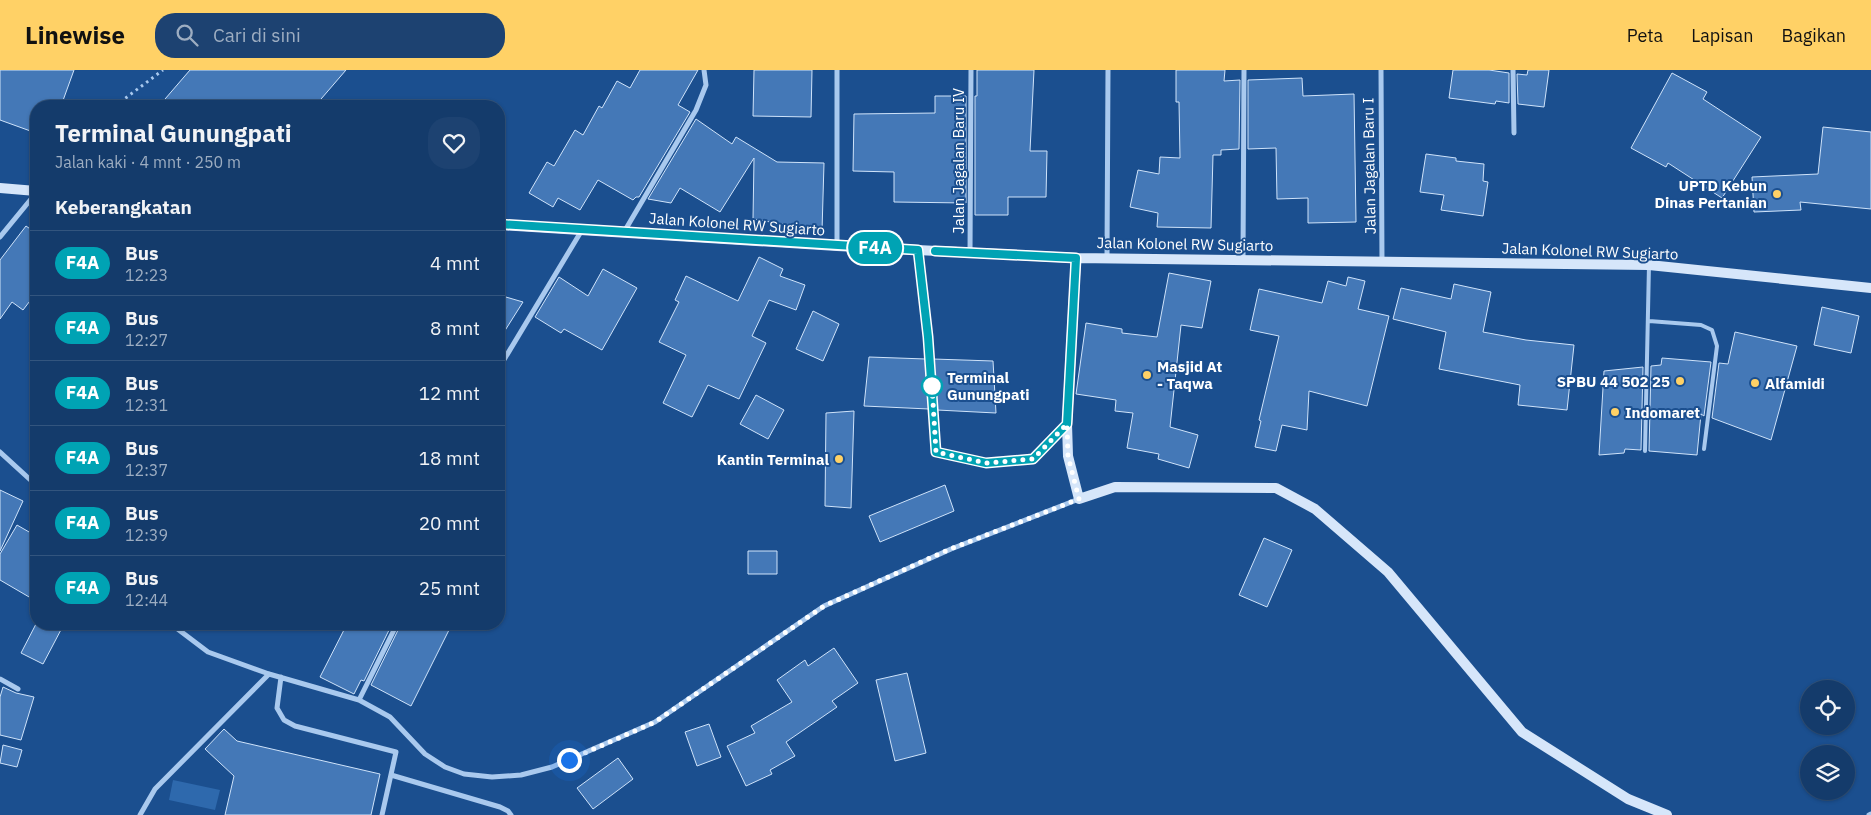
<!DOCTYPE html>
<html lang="id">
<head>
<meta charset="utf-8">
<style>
  body { margin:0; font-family:"IBM Plex Sans",sans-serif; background:#1d4271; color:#f1f3f6; height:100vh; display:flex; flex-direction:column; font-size:19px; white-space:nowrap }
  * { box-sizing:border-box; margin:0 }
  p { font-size:16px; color:#9dadc1 }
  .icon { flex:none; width:28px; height:28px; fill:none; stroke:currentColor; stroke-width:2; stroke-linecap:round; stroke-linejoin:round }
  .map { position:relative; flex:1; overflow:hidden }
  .details { position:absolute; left:30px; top:30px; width:475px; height:530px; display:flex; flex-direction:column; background:#143b6b; border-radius:20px; box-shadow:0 1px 4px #0004,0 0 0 1px #33557e }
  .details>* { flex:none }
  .badge { padding:0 10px; border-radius:16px; font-size:18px; line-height:32px }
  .controls { position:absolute; left:1800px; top:610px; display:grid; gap:10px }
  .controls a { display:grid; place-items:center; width:55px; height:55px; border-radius:50%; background:#143b6b; box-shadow:0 1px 4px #0004,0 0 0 1px #33557e; font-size:25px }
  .you { position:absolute; width:25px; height:25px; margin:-12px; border:4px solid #fff; border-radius:50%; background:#1a73e8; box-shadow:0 0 0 8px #1a73e833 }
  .map>.badge { position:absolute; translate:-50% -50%; box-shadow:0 0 0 2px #fff }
  h2 { padding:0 25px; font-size:19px; line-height:45px }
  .round { display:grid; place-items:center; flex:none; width:52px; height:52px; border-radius:20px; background:#1d4271 }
  .headline { display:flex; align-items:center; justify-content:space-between; height:85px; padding:0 25px }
  h1 { font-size:24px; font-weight:700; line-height:38px }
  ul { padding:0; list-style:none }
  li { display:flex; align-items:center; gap:15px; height:65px; padding:0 25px; border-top:1px solid #33557e }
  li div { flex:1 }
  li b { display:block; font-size:19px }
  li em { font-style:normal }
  li .badge { min-width:55px; font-weight:700; text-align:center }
  header { display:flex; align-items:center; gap:30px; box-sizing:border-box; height:70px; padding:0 25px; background:#ffd166; color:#111 }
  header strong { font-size:24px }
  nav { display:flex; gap:28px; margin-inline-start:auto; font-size:18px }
  .search { width:350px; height:45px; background:#1d4271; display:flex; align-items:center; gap:12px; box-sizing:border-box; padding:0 18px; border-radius:20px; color:#9dadc1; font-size:19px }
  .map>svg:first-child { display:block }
  .green { fill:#2e69ad }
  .building { fill:#4478b7; stroke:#cfe3fa }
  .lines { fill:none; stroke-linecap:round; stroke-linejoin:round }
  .path { stroke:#a9c9ee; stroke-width:3; stroke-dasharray:2.5 4; stroke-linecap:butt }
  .lane { stroke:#a9c9ee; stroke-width:4 }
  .street { stroke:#a9c9ee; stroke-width:5 }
  .secondary { stroke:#d6e6fa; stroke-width:10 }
  .line-casing { stroke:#fff; stroke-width:11 }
  .line { stroke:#00a3b4; stroke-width:8 }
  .walk { stroke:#fff; stroke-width:5; stroke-dasharray:0 9 }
  .poi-dot { fill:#ffd166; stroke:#1b4f8f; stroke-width:2 }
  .stop-dot { fill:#fff; stroke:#00a3b4; stroke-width:2.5 }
  .labels { text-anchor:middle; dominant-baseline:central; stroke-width:4; stroke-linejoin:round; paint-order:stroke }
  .street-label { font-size:15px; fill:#fff; stroke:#1b4f8f }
  .poi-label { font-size:15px; font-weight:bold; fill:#fff; stroke:#1b4f8f; text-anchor:end }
  .stop-label { font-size:15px; font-weight:bold; fill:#fff; stroke:#1b4f8f; text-anchor:start }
</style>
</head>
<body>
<header>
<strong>Linewise</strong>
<div class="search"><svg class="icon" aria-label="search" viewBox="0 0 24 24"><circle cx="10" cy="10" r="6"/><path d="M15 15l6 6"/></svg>Cari di sini</div>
<nav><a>Peta</a><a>Lapisan</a><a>Bagikan</a></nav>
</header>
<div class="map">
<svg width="1871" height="745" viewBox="0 0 1871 745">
  <rect width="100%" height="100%" fill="#1b4f8f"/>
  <path class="green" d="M173 710 220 720 215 740 169 730Z"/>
  <path class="building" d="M0 0H74L61 36H36V63L0 50Z
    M190 0H346L315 36H159Z
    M640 0H698L678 35 690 42 639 127H636L633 130 598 110 580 140 558 128 553 137 529 123 547 92 554 96 575 60 583 65 599 36 602 38 617 11 630 18Z
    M754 0H812L811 47 753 46Z
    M977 0H1034L1030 81H1047L1046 127H1008V145H975V26H977Z
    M1176 0H1225L1224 11 1240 10 1239 79 1221 80V85H1213L1211 158 1157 157 1158 143 1130 137 1138 100 1159 104 1160 87 1180 88 1179 32H1176Z
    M1453 0H1489L1509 3V33L1496 31 1495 34 1449 28Z
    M1528 0H1549L1544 37 1518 34 1517 4 1527 5Z
    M1672 3 1707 22 1703 29 1761 67 1722 128 1668 93 1666 97 1631 78Z
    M1302 8 1303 26 1354 24 1356 152 1308 153V128L1277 129 1276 78 1248 79V10Z
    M935 26H966V133L894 132V102L853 101 854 44 935 43Z
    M696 49 732 74 736 67 777 92 824 93 822 161 753 149 754 88 720 142 680 118 671 133 648 129Z
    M1823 57 1871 62V139L1800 132 1801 140 1754 142 1752 107 1818 104Z
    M1426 84 1456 88V91L1484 94 1483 111 1488 112 1483 146 1441 140 1444 125 1420 122Z
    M26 156 36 163V223L23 240 12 232 0 249V190Z
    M759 187 783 199 780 206 805 215 796 240 769 230 752 266 766 273 739 329 708 315 692 347 663 333 686 285 659 272 679 232 675 230 686 206 738 231Z
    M603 199 637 218 602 280 564 259 561 263 535 247 559 207 588 226Z
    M1169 203 1211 211 1202 258 1181 255 1170 357 1198 365 1189 398 1158 389 1159 384 1127 378 1133 343 1115 341 1116 330 1076 324 1086 253 1122 259V263L1157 267Z
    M1348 207 1365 211 1358 239 1389 246 1367 336 1309 321 1307 360 1282 355 1276 381 1255 377 1261 351 1259 350 1279 266 1250 260 1259 219 1322 233 1328 211 1346 216Z
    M1454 214 1491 222 1483 262 1526 270 1574 275 1567 340 1518 335 1520 315 1439 299 1446 262 1393 249 1401 218 1451 229Z
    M499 225 523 232 499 270Z
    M1822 237 1859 246 1851 283 1814 275Z
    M813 241 839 254 823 291 796 279Z
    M1735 262 1797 276 1771 370 1712 348 1719 293 1728 294Z
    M869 287 926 289 929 339 864 336Z
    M1662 288 1711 292 1704 346 1701 344 1697 385 1649 381 1651 296 1661 295Z
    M933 289 993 291 996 343 937 340Z
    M1643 297 1641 380 1625 379 1624 383 1599 385 1604 301Z
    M756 325 784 340 768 369 740 354Z
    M854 341 851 438 825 436 826 343Z
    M945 415 954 441 880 472 869 446Z
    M0 420 23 431 0 481Z
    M17 455 36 466V531L0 510V484Z
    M1264 468 1292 480 1267 537 1239 525Z
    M748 481H777V504H748Z
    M36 554H64L43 594 21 583Z
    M347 554H392L364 611 361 610 354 624 320 607Z
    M401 554H452L411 636 371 615Z
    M834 578 858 613 832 631 837 637 786 672 795 686 770 700 772 704 746 716 727 676 755 663 751 656 792 632 777 610 805 590 808 596Z
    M907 603 926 683 895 691 876 610Z
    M3 617 16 623 34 627 21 670 0 665V627Z
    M709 654 721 687 697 696 685 662Z
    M224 659 237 671 380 704 371 745H225L234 706 205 679Z
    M3 675 22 680 17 697 0 693Z
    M618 688 633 709 593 739 577 718Z"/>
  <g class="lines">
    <path class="path" d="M115 36 163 0"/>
    <path class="lane" d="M918 180 928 267 936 382 986 393 1033 389 1064 357
      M1649 251 1701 255 1712 260 1717 276 1704 379
      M1645 381 1649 195"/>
    <path class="street" d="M1381 0 1382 192
      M1513 0 1514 63
      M624 162 696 40 706 15 704 0
      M0 167 36 123
      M837 176V0
      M970 183 971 0
      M1107 188 1108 0
      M1243 191 1244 0
      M499 298 582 160
      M0 382 36 415
      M171 554 208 582 269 604 359 630 390 647 425 684 445 697 464 704 492 707 521 705 552 697 655 652 824 536 951 479 1079 429
      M281 607 277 638 284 650 295 656 396 682 382 745
      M0 609 18 619
      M359 630 397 554
      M391 705 500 737 508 741 511 745
      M140 745 155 719 269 604
      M1869 745 1871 744"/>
    <path class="secondary" d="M0 118 36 121
      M499 155 837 176 1076 188 1649 195 1871 218
      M1076 188 1067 354 1068 386 1079 429 1115 417 1276 418 1315 439 1388 502 1522 662 1628 729 1667 745"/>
  </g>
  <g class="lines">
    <g class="line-casing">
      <path id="line" d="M499 154 918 180 928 267 936 382 986 393 1033 389 1067 354 1076 188 935 181"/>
    </g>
    <use href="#line" class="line"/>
    <path class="walk" d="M569 690 655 652 824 536 950 479 1079 429 1068 386 1067 354 1033 389 986 393 936 382 932 316"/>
  </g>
  <g class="poi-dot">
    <circle cx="1777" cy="124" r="5"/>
    <circle cx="1147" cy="305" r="5"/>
    <circle cx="1680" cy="311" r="5"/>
    <circle cx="1755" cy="313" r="5"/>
    <circle cx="1615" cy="342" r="5"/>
    <circle cx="839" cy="389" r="5"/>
  </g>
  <circle class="stop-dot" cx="932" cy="316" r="10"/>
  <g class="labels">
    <g class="street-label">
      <text transform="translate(958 91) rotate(-90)">Jalan Jagalan Baru IV</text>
      <text transform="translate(1369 96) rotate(-91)">Jalan Jagalan Baru I</text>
      <text transform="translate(737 154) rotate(4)">Jalan Kolonel RW Sugiarto</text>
      <text transform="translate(1185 174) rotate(1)">Jalan Kolonel RW Sugiarto</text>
      <text transform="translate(1590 181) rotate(2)">Jalan Kolonel RW Sugiarto</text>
    </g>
    <g class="poi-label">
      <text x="1767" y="115">UPTD Kebun<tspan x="1767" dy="17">Dinas Pertanian</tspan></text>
      <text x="1157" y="296" text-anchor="start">Masjid At<tspan x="1157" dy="17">- Taqwa</tspan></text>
      <text x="1670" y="311">SPBU 44 502 25</text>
      <text x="1765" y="313" text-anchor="start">Alfamidi</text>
      <text x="1625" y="342" text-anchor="start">Indomaret</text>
      <text x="829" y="389">Kantin Terminal</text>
    </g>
    <g class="stop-label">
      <text x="947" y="307">Terminal<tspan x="947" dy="17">Gunungpati</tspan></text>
    </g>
  </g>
</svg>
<div class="controls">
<a><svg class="icon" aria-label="locate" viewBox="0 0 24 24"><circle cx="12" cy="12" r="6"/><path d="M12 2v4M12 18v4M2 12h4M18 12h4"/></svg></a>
<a><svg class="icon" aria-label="layers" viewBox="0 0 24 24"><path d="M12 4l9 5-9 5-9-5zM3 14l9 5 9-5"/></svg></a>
</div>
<div class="you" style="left:569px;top:690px"></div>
<b class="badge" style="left:875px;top:178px;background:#00a3b4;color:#fff">F4A</b>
<section class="details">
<div class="headline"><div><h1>Terminal Gunungpati</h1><p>Jalan kaki · 4 mnt · 250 m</p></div><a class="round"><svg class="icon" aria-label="heart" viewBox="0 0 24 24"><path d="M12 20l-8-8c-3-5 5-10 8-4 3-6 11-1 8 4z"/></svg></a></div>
<h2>Keberangkatan</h2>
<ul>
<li><span class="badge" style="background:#00a3b4;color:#fff">F4A</span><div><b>Bus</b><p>12:23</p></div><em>4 mnt</em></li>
<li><span class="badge" style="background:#00a3b4;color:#fff">F4A</span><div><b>Bus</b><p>12:27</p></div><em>8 mnt</em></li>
<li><span class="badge" style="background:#00a3b4;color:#fff">F4A</span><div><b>Bus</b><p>12:31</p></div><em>12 mnt</em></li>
<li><span class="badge" style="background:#00a3b4;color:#fff">F4A</span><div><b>Bus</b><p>12:37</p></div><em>18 mnt</em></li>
<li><span class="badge" style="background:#00a3b4;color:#fff">F4A</span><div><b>Bus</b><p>12:39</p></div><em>20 mnt</em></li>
<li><span class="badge" style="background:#00a3b4;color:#fff">F4A</span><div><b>Bus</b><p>12:44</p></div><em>25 mnt</em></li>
</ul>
</section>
</div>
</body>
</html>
